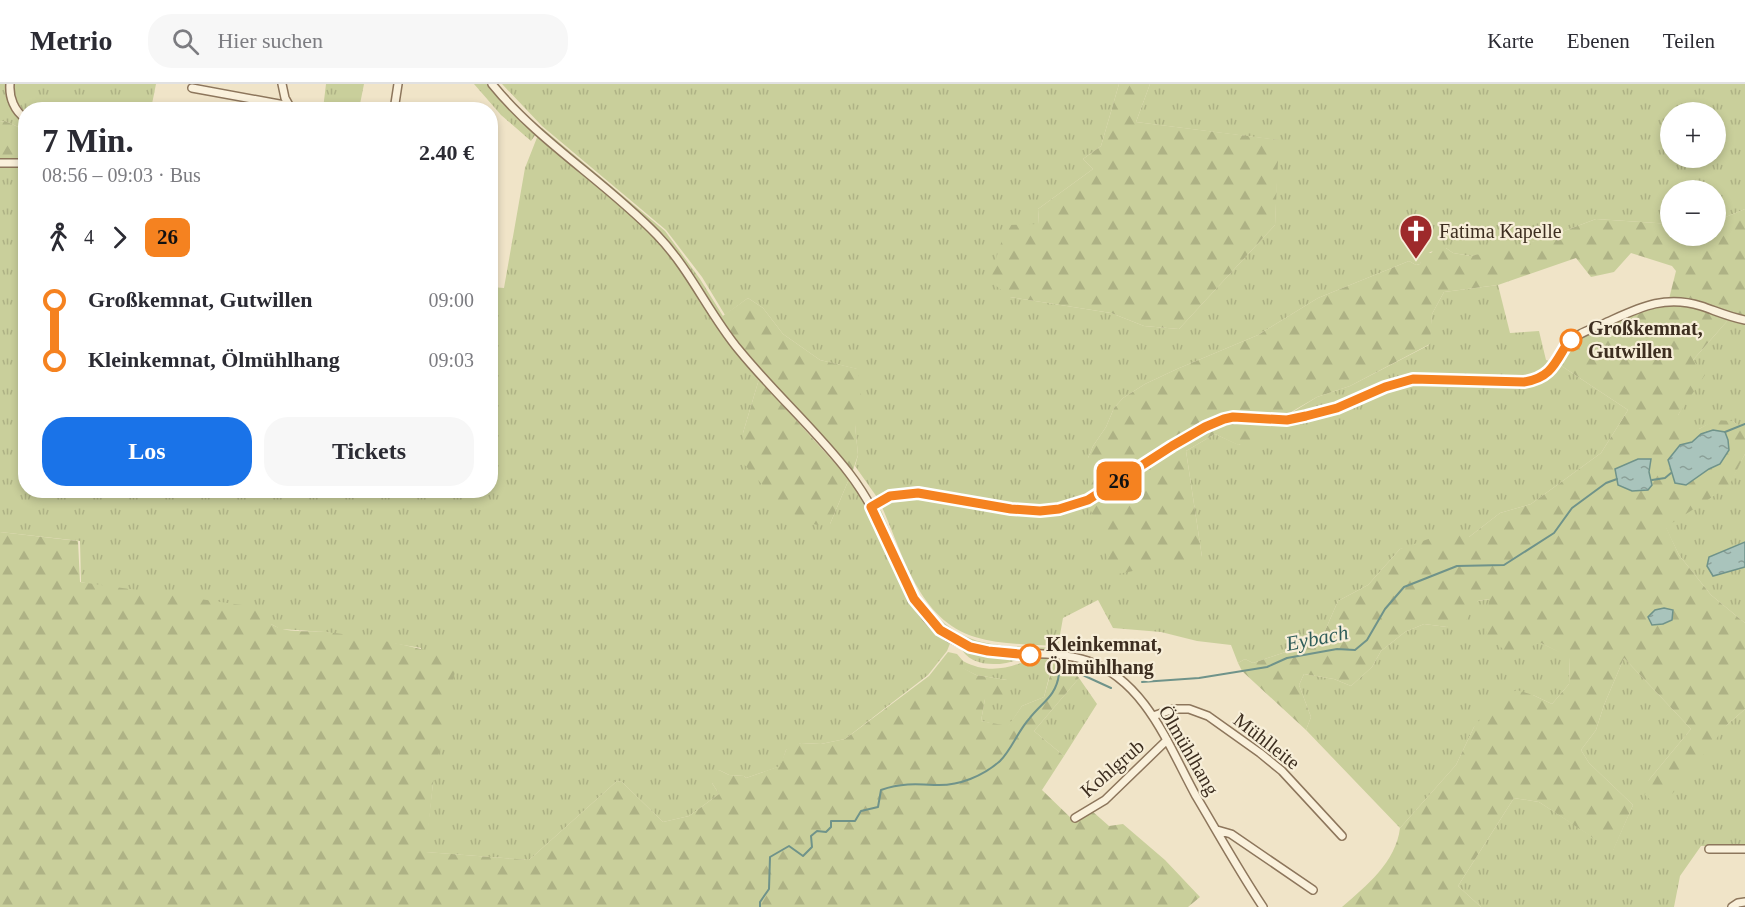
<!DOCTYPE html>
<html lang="de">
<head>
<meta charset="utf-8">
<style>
  body { margin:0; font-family:Georgia,serif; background:#f7f7f7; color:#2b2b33; height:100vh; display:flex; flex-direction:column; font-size:22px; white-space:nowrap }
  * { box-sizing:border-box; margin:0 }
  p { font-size:20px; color:#7c7c81 }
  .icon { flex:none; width:33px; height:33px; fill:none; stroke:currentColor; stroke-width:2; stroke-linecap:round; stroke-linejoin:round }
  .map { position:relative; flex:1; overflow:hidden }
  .sheet { position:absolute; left:18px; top:18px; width:480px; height:396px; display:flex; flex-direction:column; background:#fff; border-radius:24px; box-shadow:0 3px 9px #0003 }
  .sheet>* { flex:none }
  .badge { padding:0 12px; border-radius:9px; font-size:21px; line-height:39px }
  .controls { position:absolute; left:1660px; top:18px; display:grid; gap:12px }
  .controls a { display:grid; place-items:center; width:66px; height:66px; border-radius:50%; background:#fff; box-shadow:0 3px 9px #0003; font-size:30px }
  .map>.badge { position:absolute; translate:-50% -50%; box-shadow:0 0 0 3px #fff }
  .legs { display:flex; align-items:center; gap:9px; height:66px; padding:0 24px; font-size:20px }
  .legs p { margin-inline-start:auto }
  .overview { display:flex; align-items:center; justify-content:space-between; height:102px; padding:0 24px }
  h1 { font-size:33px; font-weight:700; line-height:45px }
  .primary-button { display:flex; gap:12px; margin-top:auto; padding:12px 24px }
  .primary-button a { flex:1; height:69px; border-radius:24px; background:#1a73e8; color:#fff; font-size:24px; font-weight:700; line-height:69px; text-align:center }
  .primary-button a+a { background:#f7f7f7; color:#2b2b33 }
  ul { padding:0 24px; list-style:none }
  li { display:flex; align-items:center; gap:21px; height:60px; font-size:22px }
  li i { display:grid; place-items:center; width:9px; height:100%; margin:0 8px; background:currentColor }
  li i::after { content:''; width:15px; height:15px; margin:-8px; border:4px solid; border-radius:50%; background:#fff }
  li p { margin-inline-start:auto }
  li:first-child i { background:linear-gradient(#0000 50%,currentColor 0) }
  li:last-child i { background:linear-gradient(currentColor 50%,#0000 0) }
  header { display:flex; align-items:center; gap:36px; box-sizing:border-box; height:84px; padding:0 30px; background:#fff; border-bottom:2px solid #e1e1e2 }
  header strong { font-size:28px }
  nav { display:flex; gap:33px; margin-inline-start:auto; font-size:21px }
  .search { width:420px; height:54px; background:#f7f7f7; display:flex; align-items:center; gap:15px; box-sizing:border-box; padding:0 21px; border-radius:24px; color:#7c7c81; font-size:22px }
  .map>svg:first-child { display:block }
  .grass { fill:url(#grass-tufts); fill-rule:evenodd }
  .forest { fill:url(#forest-firs); fill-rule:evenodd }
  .water { fill:url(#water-ripples); stroke:#6f938a; stroke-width:1.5 }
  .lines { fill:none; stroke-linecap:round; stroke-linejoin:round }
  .stream { stroke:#6f938a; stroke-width:2 }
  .street-casing { stroke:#8d765c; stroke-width:10 }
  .street { stroke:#faf1dc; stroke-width:7 }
  .line-1-casing { stroke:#fff; stroke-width:14 }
  .line-1 { stroke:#f58220; stroke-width:9 }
  .stop-1-dot { fill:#fff; stroke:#f58220; stroke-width:3 }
  .labels { text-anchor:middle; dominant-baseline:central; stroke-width:4.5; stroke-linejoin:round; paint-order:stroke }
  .poi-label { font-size:20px; fill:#3d2e20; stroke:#f7eed8; text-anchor:start }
  .stop-label { font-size:20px; font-weight:bold; fill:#3d2e20; stroke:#f7eed8; text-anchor:start }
  .street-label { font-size:20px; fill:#3d2e20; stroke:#f7eed8 }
  .water-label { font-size:21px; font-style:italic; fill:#2f5d5a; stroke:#f7eed8 }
</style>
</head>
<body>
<header>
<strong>Metrio</strong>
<div class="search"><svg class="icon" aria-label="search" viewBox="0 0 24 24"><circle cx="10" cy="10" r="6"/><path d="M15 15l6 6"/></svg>Hier suchen</div>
<nav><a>Karte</a><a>Ebenen</a><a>Teilen</a></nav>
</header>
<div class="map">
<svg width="1745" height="823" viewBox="0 0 1745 823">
  <defs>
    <pattern id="grass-tufts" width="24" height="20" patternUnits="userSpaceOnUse" patternTransform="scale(1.5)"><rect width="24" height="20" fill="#c9cf9b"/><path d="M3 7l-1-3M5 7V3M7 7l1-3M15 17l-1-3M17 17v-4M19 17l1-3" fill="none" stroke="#aeb285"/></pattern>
    <pattern id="forest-firs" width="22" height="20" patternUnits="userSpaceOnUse" patternTransform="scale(1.5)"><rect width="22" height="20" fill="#c9cf9b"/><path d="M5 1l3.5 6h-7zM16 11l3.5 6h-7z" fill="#aeb285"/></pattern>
    <pattern id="water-ripples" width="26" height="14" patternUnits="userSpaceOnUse" patternTransform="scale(1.5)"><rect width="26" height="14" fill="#a9c4bc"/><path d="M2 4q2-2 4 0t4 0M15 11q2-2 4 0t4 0" fill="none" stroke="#8ba098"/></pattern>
  </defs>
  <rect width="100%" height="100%" fill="#f0e4c8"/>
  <path class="grass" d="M0 0H6C6 16 11 29 25 38V46L5 37 0 38Z
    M14 0H156L151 25 26 26 25 28C17 20 13 12 14 0Z
    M326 0H364L359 25H323Z
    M474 0H487L504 21 536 50 531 57 501 31Z
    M502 0H1119L1101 62 1083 75 1093 85 1038 125 1039 140 1010 213 1111 229 1144 242 1179 245 1275 141 1278 56 1136 38 1150 0H1745V125L1716 137V106H1671V140L1596 135 1543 155 1494 168 1471 172 1453 169 1446 164C1432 168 1425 166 1420 180L1416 181 1409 177 1318 214 1258 251 1177 285 1145 300 1123 314 1114 324 1106 343 1093 362 1088 374 1089 414C1026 438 981 412 920 408 907 407 891 413 879 416L855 382 858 371 855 341 857 285 820 276 783 250 763 224 748 214 725 231 702 193 666 146 542 42ZM1671 28H1716V74H1671Z
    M542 44 665 147 700 195 723 232 720 234 677 172 541 47Z
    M538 51 656 153 674 175 735 267 759 295 743 349 830 440 849 395 869 424 888 461 911 516 921 531 951 557 947 567 928 591 845 655 821 660 801 659 786 666 781 682 746 694 744 692 729 691 719 686 712 699 719 710 689 732 663 738 622 698 617 697 529 776 425 768 433 699 421 564 325 548 280 545 271 540 81 498 80 457 0 448V82H25L26 406H490L491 203 504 204 525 84Z
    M1498 201 1510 249 1539 247 1546 276 1557 279 1628 326 1601 369 1531 420 1500 429 1469 453 1400 465 1368 501 1338 517 1321 556 1253 579 1245 575 1238 579 1231 561 1197 557 1161 548 1113 544 1098 516 1063 534 1058 562C1031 560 1001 561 975 553 917 535 903 468 880 419L891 414 917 411 1040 429 1088 418 1202 473 1186 367 1215 350 1239 361 1317 313 1350 302 1429 261 1432 230 1444 208Z
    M1729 235 1745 237V348L1733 337H1715L1699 345H1678V331L1684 321 1693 276Z
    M1745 370V539L1711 511 1679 471 1665 442 1728 402Z
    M878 420C903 472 913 532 972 555 995 564 1035 563 1059 564L1062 568C1028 567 988 568 957 553 914 534 892 463 874 422Z
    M1490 515 1541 559 1570 573 1569 600 1552 620 1533 611 1474 643 1456 681 1400 744 1306 646 1311 633 1299 601 1304 590 1334 595 1351 602 1372 583 1381 567 1405 548 1424 540 1447 543 1478 517Z
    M960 562 987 571 1023 573C1005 583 969 585 960 562Z
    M1033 574H1054L1044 613 1022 622 1008 643 981 637 985 615 1007 596 976 591 962 584 963 577C987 590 1009 585 1033 574Z
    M1624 574 1691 645 1648 697 1727 641 1745 625V762H1701L1680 792 1674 823H1481L1458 802 1514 714 1539 718 1613 766 1633 721 1589 679 1581 666 1596 646 1604 621Z
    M1079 594 1097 620 1064 672 1034 647Z"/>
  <path class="forest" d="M1119 0H1150L1136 38 1279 56 1275 141 1179 245 1144 242 1111 229 1010 213 989 196 1007 141 1039 140 1038 125 1093 85 1083 75 1101 62Z
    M5 37 25 46V71L19 72 17 75 0 76V38Z
    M1745 125V234L1669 215 1676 187 1672 182 1631 169 1614 188 1591 193 1576 174 1498 201 1444 208 1432 230 1430 260 1350 302 1317 313 1274 338 1261 357 1238 361 1215 350 1186 367 1202 473 1113 491 1088 418V374L1093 362 1106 343 1114 324 1123 314 1145 300 1177 285 1258 251 1318 214 1409 177 1416 181 1420 180 1421 174 1426 168 1431 169 1437 162 1446 164 1453 169 1471 172 1543 155 1596 135 1671 140V152H1716V137Z
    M748 214 763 224 783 250 820 276 858 285 863 327 855 341 858 371 852 389 741 263 720 234Z
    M1669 219 1699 224 1729 235 1693 276 1705 291 1678 331V344L1699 345 1715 336 1733 337 1745 347V370L1729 402 1666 443 1679 471 1711 511 1745 539V625L1727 641 1673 709 1655 720 1645 711 1648 697 1691 645 1624 574 1604 621 1596 646 1581 666 1589 679 1633 721 1613 767 1539 718 1514 714 1458 802 1481 823H1342C1366 802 1396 778 1400 744L1456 681 1474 643 1496 616 1517 606 1533 611 1552 620 1569 600 1570 574 1541 559 1508 569 1486 551 1489 515 1478 517 1464 539 1447 543 1424 540 1405 548 1381 567 1372 583 1351 602 1334 595 1304 590 1299 601 1311 633 1306 646 1242 587 1238 579 1245 575 1253 579 1321 556 1338 517 1368 501 1400 465 1451 447 1469 453 1500 429 1531 420 1601 369 1628 326 1557 279 1569 260 1571 262 1580 256 1578 253 1638 226ZM1651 376 1649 388 1632 407 1618 401 1615 385Z
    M759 295 849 395 830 440C800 450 761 398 742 378L743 349Z
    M0 448 78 457 80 498 256 523 269 530 271 540C287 550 308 546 326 548 369 553 412 561 453 574L456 582 433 699 426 768 529 776 617 697 622 698 663 738 689 732 719 710 712 699V690L719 686 729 691 744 692 746 694 780 682 786 666 791 662 801 659 821 660 845 655 929 592 948 568 957 570 963 577V584L976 591 1007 596 1006 614 985 615 981 637 1008 642 1022 622 1044 613 1054 577 1068 578 1079 594 1034 647 1064 672 1042 706 1074 737 1092 727 1109 742 1123 740 1165 776 1200 813 1188 823H0Z"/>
  <path class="water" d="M1713 346 1725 348 1728 356 1729 366 1720 380 1709 385 1686 401 1675 399 1668 376 1680 361 1692 358 1701 350Z
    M1638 375H1651L1649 388 1652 401 1648 406 1632 407 1618 401 1615 385Z
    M1745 458V483L1713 492 1707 482 1709 473Z
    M1664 524 1673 526 1672 536 1663 540 1652 541 1648 533 1655 526Z"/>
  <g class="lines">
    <path class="stream" d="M1725 348 1745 340
      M1652 396 1665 394 1671 389
      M1142 598 1199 594 1267 583 1287 574 1337 565 1355 566 1367 556 1385 525 1404 503 1457 482 1504 481 1554 449 1572 424 1606 399 1617 395
      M760 823V818L769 805 770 773 789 762 803 772 812 763 811 752 817 747 826 748 831 743V737H855L861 727 878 723 881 706C901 699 916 700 936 701 959 702 983 692 1000 677 1012 665 1018 647 1029 635 1042 618 1056 613 1059 590L1074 587 1111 604"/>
    <g class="street-casing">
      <path id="street" d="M10 0C9 13 14 27 26 35
        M282 0 285 14 290 23
        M492 0C539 58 605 97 657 151 690 185 709 230 739 266 774 309 816 346 849 389 866 411 879 436 890 461 904 491 913 525 940 547 984 582 1041 561 1088 577 1146 597 1169 663 1196 712 1218 749 1239 787 1263 823
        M192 4 290 22
        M394 24 403 26
        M394 26 398 0
        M0 79H26
        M871 423 890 412 918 409 1011 425 1040 427 1059 425 1088 416 1172 362 1205 343 1224 335 1233 333 1287 336 1306 332 1337 324 1385 303 1413 295 1524 298C1553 293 1551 279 1567 260 1575 250 1592 245 1603 240 1637 225 1663 210 1701 222 1716 227 1729 233 1745 236
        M1153 632 1174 625H1189L1208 632 1260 669 1282 687 1342 752
        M1075 734 1105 716 1167 656
        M1217 746 1231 750 1313 806
        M1709 765H1745
        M1732 823 1738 819 1745 818"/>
    </g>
    <use href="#street" class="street"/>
  </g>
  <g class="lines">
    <g class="line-1-casing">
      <path id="line-1" d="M1030 571 988 567 970 563 940 546 914 515 871 423 890 412 918 409 1011 425 1040 427 1059 425 1088 416 1172 362 1205 343 1224 335 1233 333 1287 336 1306 332 1337 324 1385 303 1413 295 1524 298C1551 294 1555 279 1568 258L1571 256"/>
    </g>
    <use href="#line-1" class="line-1"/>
  </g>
  <defs>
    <g id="church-pin" transform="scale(1.725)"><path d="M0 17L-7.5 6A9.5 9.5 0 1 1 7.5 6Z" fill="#9e2a2b" stroke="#f7eed8"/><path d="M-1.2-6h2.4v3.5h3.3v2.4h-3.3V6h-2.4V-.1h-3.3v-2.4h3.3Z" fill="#fff"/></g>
  </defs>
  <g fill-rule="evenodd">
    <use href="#church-pin" x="1416" y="147"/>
  </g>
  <g class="stop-1-dot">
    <circle cx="1571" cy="256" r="10"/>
    <circle cx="1030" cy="571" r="10"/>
  </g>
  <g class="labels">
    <g class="poi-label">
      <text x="1439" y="147">Fatima Kapelle</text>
    </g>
    <g class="stop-label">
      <text x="1588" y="244">Großkemnat,<tspan x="1588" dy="23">Gutwillen</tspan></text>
      <text x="1046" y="560">Kleinkemnat,<tspan x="1046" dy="23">Ölmühlhang</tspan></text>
    </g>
    <g class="street-label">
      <text transform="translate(1267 657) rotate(38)">Mühlleite</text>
      <text transform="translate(1189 666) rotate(60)">Ölmühlhang</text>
      <text transform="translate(1112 684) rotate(-41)">Kohlgrub</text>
    </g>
    <g class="water-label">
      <text transform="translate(1317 554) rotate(-11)">Eybach</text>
    </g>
  </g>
</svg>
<div class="controls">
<a>+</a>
<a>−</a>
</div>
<b class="badge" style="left:1119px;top:397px;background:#f58220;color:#111">26</b>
<section class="sheet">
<div class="overview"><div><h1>7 Min.</h1><p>08:56 – 09:03 · Bus</p></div><b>2.40 €</b></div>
<div class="legs"><svg class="icon" aria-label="walk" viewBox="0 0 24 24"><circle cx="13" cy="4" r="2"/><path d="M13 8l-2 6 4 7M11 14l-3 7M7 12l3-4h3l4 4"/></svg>4<svg class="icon" aria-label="forward" viewBox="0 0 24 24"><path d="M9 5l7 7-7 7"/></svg><b class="badge" style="background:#f58220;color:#111">26</b></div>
<ul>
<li><i style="color:#f58220"></i><b>Großkemnat, Gutwillen</b><p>09:00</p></li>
<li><i style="color:#f58220"></i><b>Kleinkemnat, Ölmühlhang</b><p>09:03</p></li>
</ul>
<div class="primary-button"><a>Los</a><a>Tickets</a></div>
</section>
</div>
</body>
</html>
